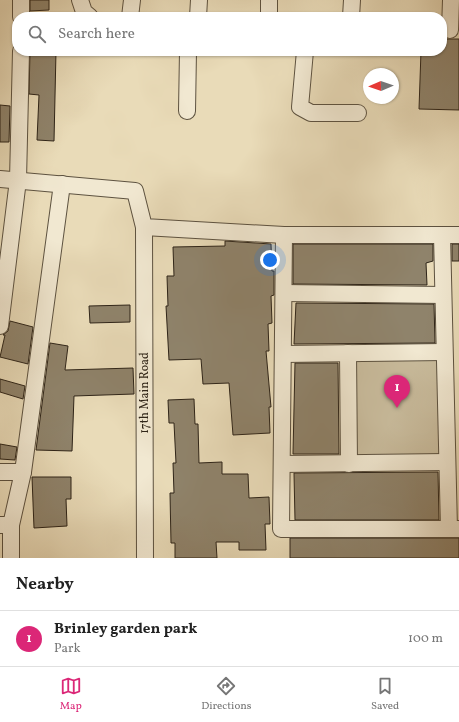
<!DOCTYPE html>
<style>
:root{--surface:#fff;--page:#f2f2f2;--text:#222;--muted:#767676;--line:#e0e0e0;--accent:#db2777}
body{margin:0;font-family:Vollkorn,serif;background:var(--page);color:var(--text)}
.compass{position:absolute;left:363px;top:68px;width:36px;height:36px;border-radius:50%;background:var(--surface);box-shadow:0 1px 3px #0004;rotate:268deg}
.you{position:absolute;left:270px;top:260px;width:14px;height:14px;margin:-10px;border:3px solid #fff;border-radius:50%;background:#1a73e8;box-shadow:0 0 0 6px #1a73e833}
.badge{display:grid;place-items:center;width:26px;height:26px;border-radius:50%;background:var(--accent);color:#fff;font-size:13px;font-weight:700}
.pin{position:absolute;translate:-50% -33px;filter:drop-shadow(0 1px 2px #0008)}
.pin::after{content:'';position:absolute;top:21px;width:14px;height:12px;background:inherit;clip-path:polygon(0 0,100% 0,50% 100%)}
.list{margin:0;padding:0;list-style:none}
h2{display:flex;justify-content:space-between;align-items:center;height:52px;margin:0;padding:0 16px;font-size:17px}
h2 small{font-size:13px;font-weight:400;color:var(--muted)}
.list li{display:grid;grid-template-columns:26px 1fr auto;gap:12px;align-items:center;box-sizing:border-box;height:56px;padding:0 16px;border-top:1px solid var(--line)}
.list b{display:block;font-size:15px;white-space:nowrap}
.list p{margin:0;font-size:13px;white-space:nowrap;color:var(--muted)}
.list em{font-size:13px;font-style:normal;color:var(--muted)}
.icon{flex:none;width:22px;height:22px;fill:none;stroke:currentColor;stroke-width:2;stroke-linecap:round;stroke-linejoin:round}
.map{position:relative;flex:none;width:459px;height:558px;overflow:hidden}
.search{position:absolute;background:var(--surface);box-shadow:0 1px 3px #0004;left:12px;right:12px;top:12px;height:44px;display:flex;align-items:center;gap:10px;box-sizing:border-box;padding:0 14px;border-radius:16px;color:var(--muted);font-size:15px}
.sheet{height:108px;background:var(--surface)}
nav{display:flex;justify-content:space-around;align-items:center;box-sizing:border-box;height:56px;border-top:1px solid var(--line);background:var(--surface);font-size:11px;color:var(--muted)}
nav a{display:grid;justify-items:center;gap:2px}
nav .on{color:var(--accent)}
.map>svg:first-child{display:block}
.green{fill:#c9bc9d;stroke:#7c705a}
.building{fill:#8f836b;stroke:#2e2418}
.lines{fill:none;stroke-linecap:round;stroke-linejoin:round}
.street-casing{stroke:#5d5240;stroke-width:18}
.street{stroke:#f1e8d1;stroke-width:16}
.labels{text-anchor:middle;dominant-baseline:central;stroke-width:3;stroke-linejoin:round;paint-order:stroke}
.street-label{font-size:12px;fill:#2e2418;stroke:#f1e8d1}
</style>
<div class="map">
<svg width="459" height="558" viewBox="0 0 459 558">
<rect width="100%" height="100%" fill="#e9dbb8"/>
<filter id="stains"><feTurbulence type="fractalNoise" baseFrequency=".005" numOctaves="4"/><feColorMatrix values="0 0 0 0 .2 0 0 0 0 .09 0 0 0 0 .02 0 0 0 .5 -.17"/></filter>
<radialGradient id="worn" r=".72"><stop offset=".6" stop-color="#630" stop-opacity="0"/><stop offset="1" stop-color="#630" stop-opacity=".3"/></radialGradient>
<polygon class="green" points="444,352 447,462 349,464 348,353"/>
<g class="building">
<polygon points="30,0 49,0 49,10 30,11"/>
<polygon points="442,39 459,39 459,110 419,109 421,51 442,51"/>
<polygon points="30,51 56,51 54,141 37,140 39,95 29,94"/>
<polygon points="0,105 10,106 9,142 0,142"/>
<polygon points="225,241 271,244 272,271 274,271 274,295 271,296 272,323 268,324 269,351 266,351 271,407 269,407 270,433 233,435 229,383 203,384 201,359 169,360 166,306 168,306 167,276 174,276 173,247 225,246"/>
<polygon points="293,244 433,244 433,261 426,263 427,285 293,284"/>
<rect x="452" y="244" width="7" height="17"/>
<polygon points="296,303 434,304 435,343 294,344"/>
<polygon points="130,305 130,322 90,323 89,306"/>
<polygon points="10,321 33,327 28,364 0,357 5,335 3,335 8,331"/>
<polygon points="50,343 68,346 65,370 133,368 134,394 74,396 72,451 36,450"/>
<polygon points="295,363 338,363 339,454 293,454"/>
<polygon points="0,379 25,386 23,399 0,392"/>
<polygon points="194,399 195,424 198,424 199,463 222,462 222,474 248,474 249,498 269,497 270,524 265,524 266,550 239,550 239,542 216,542 217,558 175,558 175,543 171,543 170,493 174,493 173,463 176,463 174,423 169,423 168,400"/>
<polygon points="0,444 17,447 15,460 0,459"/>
<polygon points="438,472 439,520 295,520 294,473"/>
<polygon points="32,477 71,477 71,499 66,499 67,526 34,528"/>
<rect x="290" y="538" width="169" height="20"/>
</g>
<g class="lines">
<g class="street-casing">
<g id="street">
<polyline points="80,0 84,12 90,17"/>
<polyline points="269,0 269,17"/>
<polyline points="21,17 21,0"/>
<polyline points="130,17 132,0"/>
<polyline points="198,17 199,0"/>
<polyline points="351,17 352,0"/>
<polyline points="450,30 451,0"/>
<polyline points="305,51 300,107 311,113 358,113"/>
<polyline points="187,111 188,51"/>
<polyline points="0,179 135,191 144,227 284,235 459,235"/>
<polyline points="144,227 145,558"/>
<polyline points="284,235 281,529 459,529"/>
<polyline points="442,235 449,529"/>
<polyline points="284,293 443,295"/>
<polyline points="0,326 18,180 21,51"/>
<polyline points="348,353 349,464"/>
<polyline points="283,354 444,352"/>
<polyline points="282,464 447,462"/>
<polyline points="0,472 23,472"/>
<polyline points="0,525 11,525 23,472 62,184"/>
<polyline points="11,525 11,557"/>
</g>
</g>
<use href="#street" class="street"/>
</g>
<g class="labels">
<g class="street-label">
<text transform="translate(145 393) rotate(-90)">17th Main Road</text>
</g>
</g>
<rect width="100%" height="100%" filter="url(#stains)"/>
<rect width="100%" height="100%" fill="url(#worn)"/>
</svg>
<svg class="compass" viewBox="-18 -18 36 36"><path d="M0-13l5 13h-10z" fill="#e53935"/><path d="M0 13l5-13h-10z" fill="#767676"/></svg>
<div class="you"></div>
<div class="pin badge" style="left:397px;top:408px">1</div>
<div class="search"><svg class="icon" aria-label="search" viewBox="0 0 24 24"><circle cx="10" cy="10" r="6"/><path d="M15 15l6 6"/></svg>Search here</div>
</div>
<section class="sheet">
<h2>Nearby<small></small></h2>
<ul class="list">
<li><span class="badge">1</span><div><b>Brinley garden park</b><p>Park</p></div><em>100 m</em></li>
</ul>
</section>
<nav>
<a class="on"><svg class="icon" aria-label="map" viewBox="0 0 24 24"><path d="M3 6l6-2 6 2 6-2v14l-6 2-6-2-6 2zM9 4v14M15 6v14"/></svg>Map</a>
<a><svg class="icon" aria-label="directions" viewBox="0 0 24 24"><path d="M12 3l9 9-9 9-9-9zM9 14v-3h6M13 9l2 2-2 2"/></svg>Directions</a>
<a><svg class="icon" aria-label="saved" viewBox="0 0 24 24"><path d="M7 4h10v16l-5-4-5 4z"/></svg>Saved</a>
</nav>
